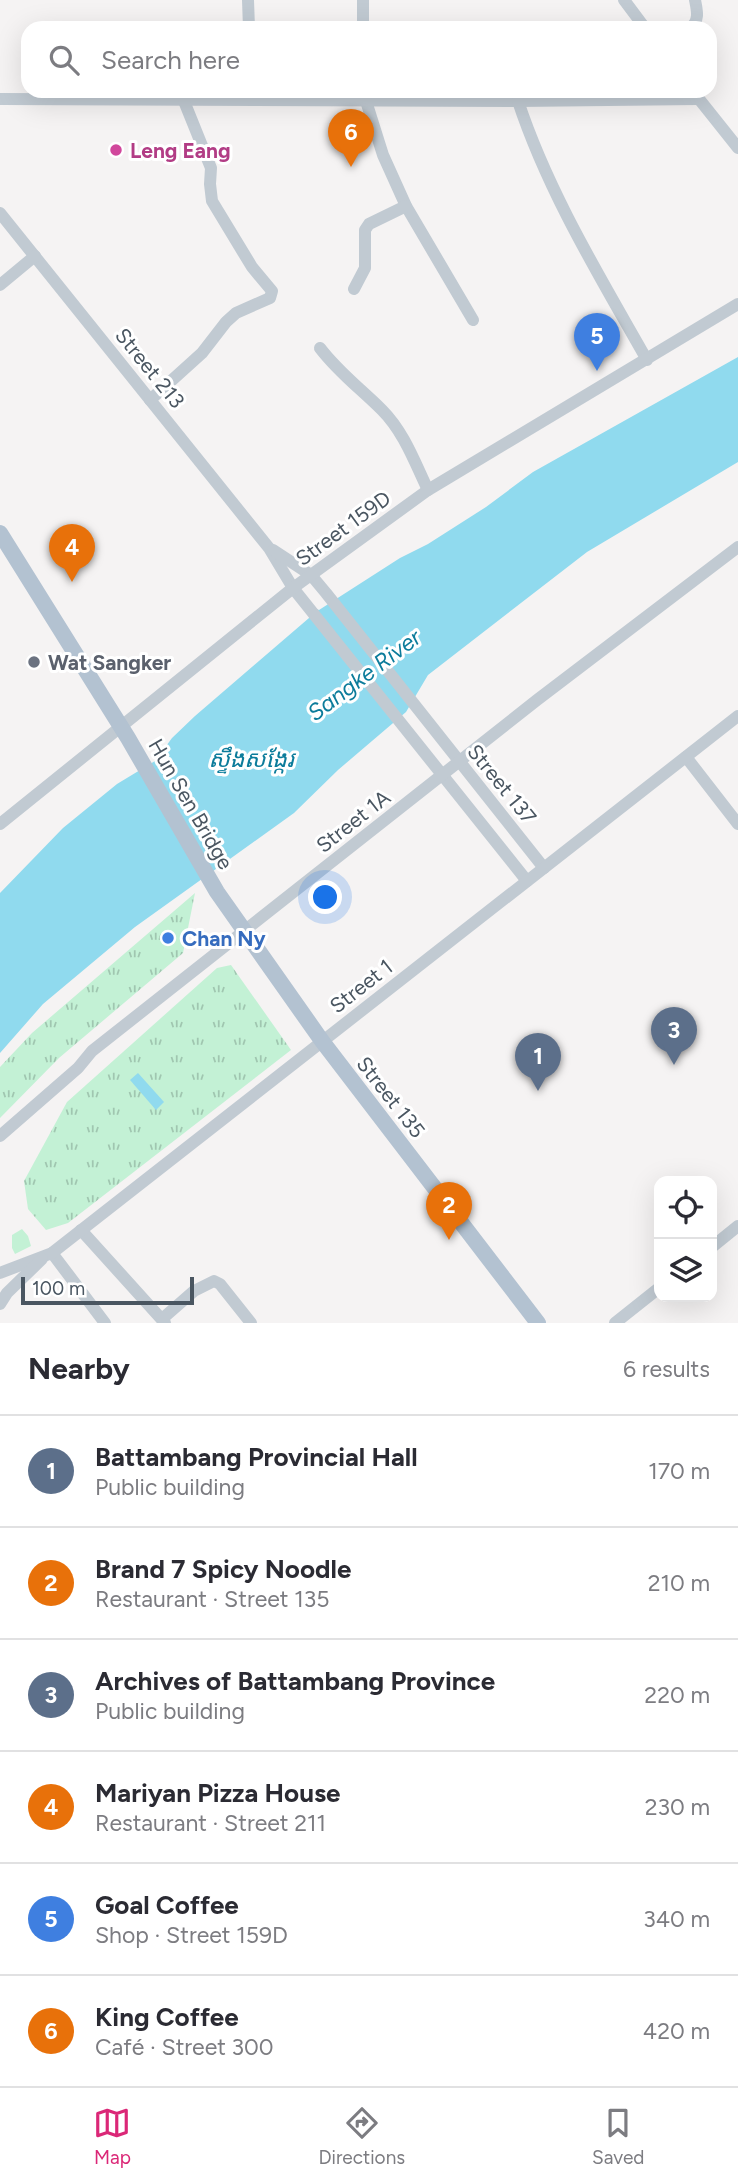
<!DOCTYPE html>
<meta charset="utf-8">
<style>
:root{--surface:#fff;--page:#f2f2f3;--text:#2b2b33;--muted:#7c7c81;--line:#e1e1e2;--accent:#db2777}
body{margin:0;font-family:Figtree,"Noto Sans Khmer",sans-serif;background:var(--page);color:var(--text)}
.controls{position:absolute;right:21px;bottom:21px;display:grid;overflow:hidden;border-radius:14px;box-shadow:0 7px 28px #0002}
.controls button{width:63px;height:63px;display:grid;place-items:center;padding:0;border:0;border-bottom:2px solid var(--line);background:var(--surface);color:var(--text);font:35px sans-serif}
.scale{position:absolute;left:21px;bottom:18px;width:173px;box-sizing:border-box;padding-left:7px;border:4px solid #4a5661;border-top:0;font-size:19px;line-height:24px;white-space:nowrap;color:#4a5661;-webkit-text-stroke:5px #fff;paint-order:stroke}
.you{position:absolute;left:326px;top:898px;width:24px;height:24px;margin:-18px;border:5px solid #fff;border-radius:50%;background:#1a73e8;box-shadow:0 0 0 10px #1a73e833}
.badge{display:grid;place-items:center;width:46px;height:46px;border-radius:50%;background:var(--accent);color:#fff;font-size:23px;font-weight:700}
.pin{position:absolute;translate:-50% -58px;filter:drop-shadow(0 2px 4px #0008)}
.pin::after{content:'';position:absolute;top:37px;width:24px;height:21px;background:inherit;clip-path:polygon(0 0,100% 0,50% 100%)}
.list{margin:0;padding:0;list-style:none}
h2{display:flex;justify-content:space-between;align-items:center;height:91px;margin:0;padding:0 28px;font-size:30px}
h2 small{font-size:23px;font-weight:400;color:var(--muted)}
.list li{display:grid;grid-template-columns:46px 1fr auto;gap:21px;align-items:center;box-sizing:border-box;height:112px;padding:0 28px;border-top:2px solid var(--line)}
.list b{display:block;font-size:26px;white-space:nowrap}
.list p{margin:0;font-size:23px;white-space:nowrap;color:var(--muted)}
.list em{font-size:23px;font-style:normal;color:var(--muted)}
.icon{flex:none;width:38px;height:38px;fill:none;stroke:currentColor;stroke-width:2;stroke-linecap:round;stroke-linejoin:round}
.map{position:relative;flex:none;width:738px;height:1323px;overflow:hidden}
.search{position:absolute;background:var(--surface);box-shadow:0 7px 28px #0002;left:21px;right:21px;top:21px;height:77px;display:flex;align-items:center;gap:18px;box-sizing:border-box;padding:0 24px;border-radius:21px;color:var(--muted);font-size:26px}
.sheet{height:763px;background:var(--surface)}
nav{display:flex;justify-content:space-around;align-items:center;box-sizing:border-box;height:98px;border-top:2px solid var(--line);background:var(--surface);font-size:19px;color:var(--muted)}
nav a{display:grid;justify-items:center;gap:4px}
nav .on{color:var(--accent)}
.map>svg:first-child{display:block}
.green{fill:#c3f1d5}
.park{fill:url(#park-tufts)}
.water{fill:#90daee}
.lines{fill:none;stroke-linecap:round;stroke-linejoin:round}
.minor{stroke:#c1cad2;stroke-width:12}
.major{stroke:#b3c2d1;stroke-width:16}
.hotel-dot{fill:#d1479c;stroke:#fff;stroke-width:2.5}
.worship-dot{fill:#6b7280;stroke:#fff;stroke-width:2.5}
.shop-dot{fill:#3f7fe0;stroke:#fff;stroke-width:2.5}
.labels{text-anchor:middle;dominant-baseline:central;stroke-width:6;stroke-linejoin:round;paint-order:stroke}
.hotel-label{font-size:21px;font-weight:bold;fill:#b23c85;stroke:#fff;text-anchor:start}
.street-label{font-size:21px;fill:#4a5661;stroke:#fff}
.worship-label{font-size:21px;font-weight:bold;fill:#5b616d;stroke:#fff;text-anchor:start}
.shop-label{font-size:21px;font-weight:bold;fill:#366cbe;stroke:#fff;text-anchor:start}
.water-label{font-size:23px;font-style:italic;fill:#0c7c9b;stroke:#fff}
</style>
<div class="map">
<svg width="738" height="1323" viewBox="0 0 738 1323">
<defs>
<pattern id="park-tufts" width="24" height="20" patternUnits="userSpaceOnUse" patternTransform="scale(1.75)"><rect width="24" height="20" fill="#c3f1d5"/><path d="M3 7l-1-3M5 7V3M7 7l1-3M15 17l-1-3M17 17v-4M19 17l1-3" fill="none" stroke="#a0c6b0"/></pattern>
</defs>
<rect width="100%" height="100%" fill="#f5f3f3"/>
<polygon class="green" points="22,1229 28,1236 31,1246 15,1254 12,1248 12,1235"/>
<g class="park">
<polygon points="195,893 183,953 59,1058 0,1118 0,1067 32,1033"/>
<polygon points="231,965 291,1050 68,1223 46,1230 28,1209 24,1181 67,1102 217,968"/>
</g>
<g class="water">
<polygon points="738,357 738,462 587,552 428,675 406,712 338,770 294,813 135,927 43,1004 0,1053 0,893 63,828 117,784 155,761 172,738 195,716 309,618 308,605 319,610 400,558 428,544 486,507 533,472"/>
<polygon points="138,1073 164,1102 156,1110 130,1080"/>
</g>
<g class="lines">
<g class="minor">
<polyline points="248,0 249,28"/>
<polyline points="363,0 363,23"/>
<polyline points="624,0 645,28"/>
<path d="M690,28C700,21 697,10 695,0"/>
<polyline points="695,94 738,148"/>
<polyline points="0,99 518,101 698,99"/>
<polyline points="366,101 383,155 406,206 473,320"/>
<path d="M518,101C548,192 600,277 647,360"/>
<polyline points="0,213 269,548 293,588 527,881"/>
<polyline points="0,285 35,256"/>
<polyline points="354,289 365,268 365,230 369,224 406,206"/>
<path d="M320,348C339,373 360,388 382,410C404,432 415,463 428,490"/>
<polyline points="150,400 202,353 226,322 236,313 270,298 272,291 252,267 212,201 210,184 211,168 184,101"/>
<polyline points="273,550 311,575 326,593 544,868"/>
<polyline points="686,757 738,824"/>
<polyline points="0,824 293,588 428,490 738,304"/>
<polyline points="0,1136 78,1068 92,1051 537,700 738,547"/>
<polyline points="81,1230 165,1323"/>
<polyline points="712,1247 738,1226"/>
<polyline points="52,1253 105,1323"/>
<polyline points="0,1273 52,1253 738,716"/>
<polyline points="0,1304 7,1293 42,1259"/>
<polyline points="162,1319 194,1291 214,1281 220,1284 251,1323"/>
<polyline points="615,1323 659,1288"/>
</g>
<polyline class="major" points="0,533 128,738 217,892 322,1041 538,1323"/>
</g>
<circle class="hotel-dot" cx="116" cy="150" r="7"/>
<circle class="worship-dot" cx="34" cy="662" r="7"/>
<circle class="shop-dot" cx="168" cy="938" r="7"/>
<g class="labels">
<g class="hotel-label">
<text x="130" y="150">Leng Eang</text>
</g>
<g class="street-label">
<text transform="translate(150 368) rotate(51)">Street 213</text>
<text transform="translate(343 528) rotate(-36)">Street 159D</text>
<text transform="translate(502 784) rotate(51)">Street 137</text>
<text transform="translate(191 804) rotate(60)">Hun Sen Bridge</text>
<text transform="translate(353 821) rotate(-38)">Street 1A</text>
<text transform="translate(361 986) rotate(-38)">Street 1</text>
<text transform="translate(391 1097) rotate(52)">Street 135</text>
</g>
<g class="worship-label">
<text x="48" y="662">Wat Sangker</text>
</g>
<g class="shop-label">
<text x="182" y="938">Chan Ny</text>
</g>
<g class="water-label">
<text transform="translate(364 675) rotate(-37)">Sangke River</text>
<text x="251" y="759">ស្ទឹងសង្កែរ</text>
</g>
</g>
</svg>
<div class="controls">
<button><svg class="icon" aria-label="locate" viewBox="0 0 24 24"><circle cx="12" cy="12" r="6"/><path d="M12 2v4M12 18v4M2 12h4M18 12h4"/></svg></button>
<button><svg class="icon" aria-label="layers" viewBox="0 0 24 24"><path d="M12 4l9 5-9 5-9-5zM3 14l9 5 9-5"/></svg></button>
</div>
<div class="scale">100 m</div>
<div class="you"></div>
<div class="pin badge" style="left:538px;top:1091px;background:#5c6f8a">1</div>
<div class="pin badge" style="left:449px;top:1240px;background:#e8710a">2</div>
<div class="pin badge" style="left:674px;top:1065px;background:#5c6f8a">3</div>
<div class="pin badge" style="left:72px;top:582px;background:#e8710a">4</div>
<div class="pin badge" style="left:597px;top:371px;background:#3f7fe0">5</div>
<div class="pin badge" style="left:351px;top:167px;background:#e8710a">6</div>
<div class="search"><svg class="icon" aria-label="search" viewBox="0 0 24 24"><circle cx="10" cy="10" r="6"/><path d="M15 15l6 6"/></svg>Search here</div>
</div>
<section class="sheet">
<h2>Nearby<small>6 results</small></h2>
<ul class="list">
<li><span class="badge" style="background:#5c6f8a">1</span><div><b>Battambang Provincial Hall</b><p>Public building</p></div><em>170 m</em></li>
<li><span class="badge" style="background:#e8710a">2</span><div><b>Brand 7 Spicy Noodle</b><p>Restaurant · Street 135</p></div><em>210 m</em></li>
<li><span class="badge" style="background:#5c6f8a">3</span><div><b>Archives of Battambang Province</b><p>Public building</p></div><em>220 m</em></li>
<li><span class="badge" style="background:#e8710a">4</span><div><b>Mariyan Pizza House</b><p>Restaurant · Street 211</p></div><em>230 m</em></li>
<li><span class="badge" style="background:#3f7fe0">5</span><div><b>Goal Coffee</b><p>Shop · Street 159D</p></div><em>340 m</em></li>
<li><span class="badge" style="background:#e8710a">6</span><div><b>King Coffee</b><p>Café · Street 300</p></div><em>420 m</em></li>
</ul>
</section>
<nav>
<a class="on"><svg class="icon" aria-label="map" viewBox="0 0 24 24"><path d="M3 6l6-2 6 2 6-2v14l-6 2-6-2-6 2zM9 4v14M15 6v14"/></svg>Map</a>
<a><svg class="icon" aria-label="directions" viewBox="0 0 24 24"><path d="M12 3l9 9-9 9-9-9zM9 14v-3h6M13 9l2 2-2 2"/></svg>Directions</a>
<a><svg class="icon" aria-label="saved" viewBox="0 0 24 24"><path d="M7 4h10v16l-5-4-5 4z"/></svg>Saved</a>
</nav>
